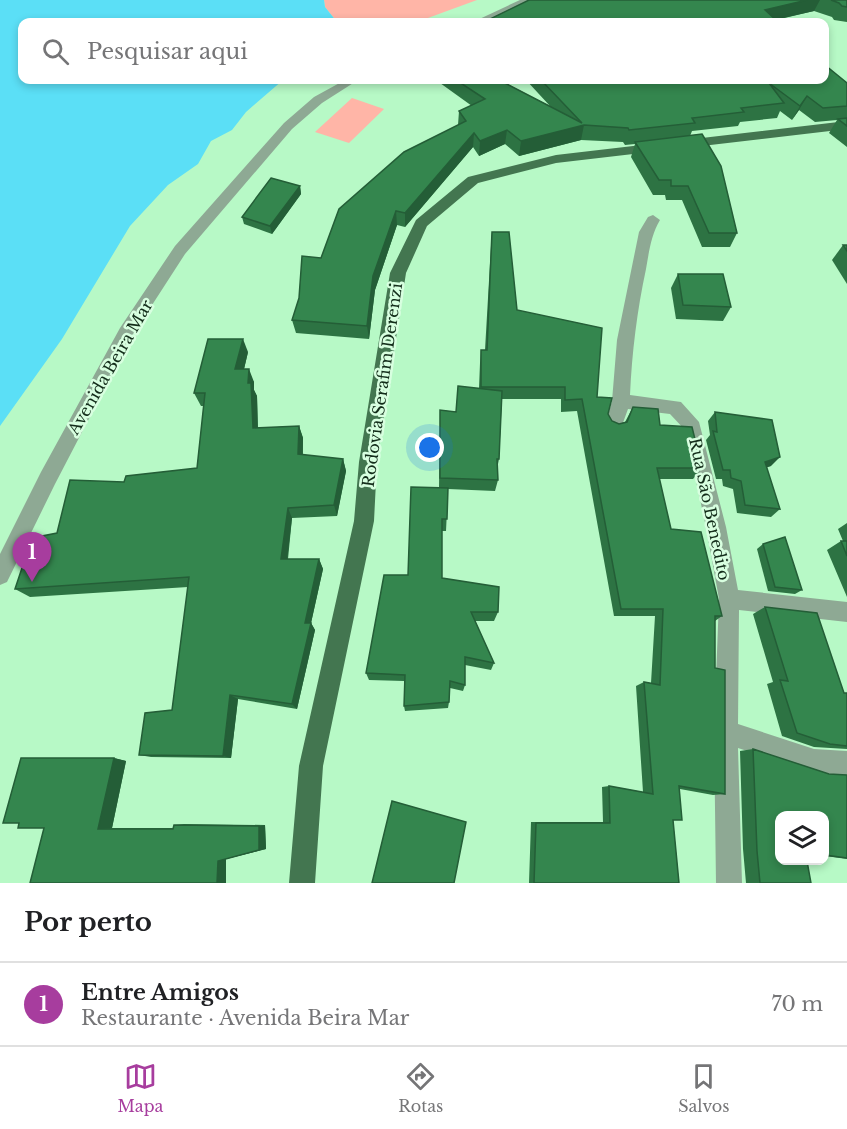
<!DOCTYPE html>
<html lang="pt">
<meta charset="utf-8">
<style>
:root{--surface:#fff;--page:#f6f6f6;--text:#202124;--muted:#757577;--line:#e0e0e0;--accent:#a73d9e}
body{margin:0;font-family:"Libre Baskerville",serif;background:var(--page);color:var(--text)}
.controls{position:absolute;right:18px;bottom:18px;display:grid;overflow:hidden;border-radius:12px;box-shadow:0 3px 9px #0003}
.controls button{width:54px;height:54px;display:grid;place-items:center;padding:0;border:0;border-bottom:2px solid var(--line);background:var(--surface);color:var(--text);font:30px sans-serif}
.you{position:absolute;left:430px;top:448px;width:21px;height:21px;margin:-15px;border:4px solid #fff;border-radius:50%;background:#1a73e8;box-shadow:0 0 0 9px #1a73e833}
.badge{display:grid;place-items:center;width:39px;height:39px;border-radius:50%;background:var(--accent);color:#fff;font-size:20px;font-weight:700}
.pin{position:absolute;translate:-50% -50px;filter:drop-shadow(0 2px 3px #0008)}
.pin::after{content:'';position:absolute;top:32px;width:21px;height:18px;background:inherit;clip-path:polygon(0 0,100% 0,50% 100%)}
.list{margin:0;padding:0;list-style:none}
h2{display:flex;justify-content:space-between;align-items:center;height:78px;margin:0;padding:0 24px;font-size:26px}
h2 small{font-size:20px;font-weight:400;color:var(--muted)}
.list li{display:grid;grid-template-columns:39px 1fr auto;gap:18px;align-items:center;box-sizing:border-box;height:84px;padding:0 24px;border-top:2px solid var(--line)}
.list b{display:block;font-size:22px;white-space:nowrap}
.list p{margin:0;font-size:20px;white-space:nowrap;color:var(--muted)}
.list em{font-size:20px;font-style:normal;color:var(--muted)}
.icon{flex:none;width:33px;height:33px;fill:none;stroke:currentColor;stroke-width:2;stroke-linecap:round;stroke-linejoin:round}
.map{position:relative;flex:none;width:847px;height:883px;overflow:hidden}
.search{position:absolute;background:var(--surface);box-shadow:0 3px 9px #0003;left:18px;right:18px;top:18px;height:66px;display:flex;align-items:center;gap:15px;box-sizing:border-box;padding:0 21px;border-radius:12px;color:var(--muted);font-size:22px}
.sheet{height:162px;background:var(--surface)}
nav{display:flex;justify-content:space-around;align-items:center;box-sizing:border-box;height:84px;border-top:2px solid var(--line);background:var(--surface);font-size:16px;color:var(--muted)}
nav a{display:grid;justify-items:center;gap:3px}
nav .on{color:var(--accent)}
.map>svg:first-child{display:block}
.green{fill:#ffb5a7}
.water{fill:#5bdff6}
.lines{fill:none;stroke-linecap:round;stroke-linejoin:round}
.minor{fill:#8ea994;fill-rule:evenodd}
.major{fill:#437650;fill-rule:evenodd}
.wall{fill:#2d7343}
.shaded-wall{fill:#245e37}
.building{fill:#34864e;stroke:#245e37;stroke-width:1.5}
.labels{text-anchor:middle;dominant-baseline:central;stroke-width:5;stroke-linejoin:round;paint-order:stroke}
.street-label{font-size:16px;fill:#132d1a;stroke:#d8ffe0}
</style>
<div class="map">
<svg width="847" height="883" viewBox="0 0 847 883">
<rect width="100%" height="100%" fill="#b7f9c6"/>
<g class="green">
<polygon points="324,0 477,0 417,22 337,22 325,7"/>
<polygon points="352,98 384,109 349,143 315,132"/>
</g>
<polygon class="water" points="0,0 324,0 325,7 337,22 22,22 22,80 283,80 246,112 232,130 211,141 198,164 168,185 130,226 62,339 0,426"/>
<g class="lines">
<g class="minor">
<polygon points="520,0 534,0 486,22 473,22"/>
<polygon points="345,80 358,80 322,103 292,129 185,254 132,336 55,484 7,582 0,585 0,554 41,472 120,328 175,246 284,123 314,97"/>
<path d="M653,215L660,220C651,235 649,252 646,269C637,311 632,352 630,395L681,402L699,422L726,527L738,590L847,602V622L739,610L738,724L814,749L847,751V775L814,773L738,748L742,883H716L714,732L719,599L706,527L685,430L670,414L628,409L620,431L614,433L608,431L605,426L612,401L617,340L639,232L648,217Z"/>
</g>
<polygon class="major" points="847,121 847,129 556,163 478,183 427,226 406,273 377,462 374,521 323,766 315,883 289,883 299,766 354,521 359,462 390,273 416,220 468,177 556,155"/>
</g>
<g class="wall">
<polygon points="529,0 847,0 847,22 834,20 832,17 814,11 776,20 778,22 486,22 486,21"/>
<polygon points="440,80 499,80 550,106 526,80 825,80 847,83 847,147 829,133 837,120 815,122 799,110 792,120 780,111 777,118 740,122 738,126 692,131 690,136 737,233 730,247 702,247 682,200 666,200 665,195 653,195 631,157 635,144 625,145 623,142 581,140 519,156 505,144 479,156 473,147 405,227 397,225 375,290 369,339 296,333 292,320 321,258 458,125 459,111 472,106 440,83"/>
<polygon points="300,186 301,194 272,234 244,224 242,217"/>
<polygon points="492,232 517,310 597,397 612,421 619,424 625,422 633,407 660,425 702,468 693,479 659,479 671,529 722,616 715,621 715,668 725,794 713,795 680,789 673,820 679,883 529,883 531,822 603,822 602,787 609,786 643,792 636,686 644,682 651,683 655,616 614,616 577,411 561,412 561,399 502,399 499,459 497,469 498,480 495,491 448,489 446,531 442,531 442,578 498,612 494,621 475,621 494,663 491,670 465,665 465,685 463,691 450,688 449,702 448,708 405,711 404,706 404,681 369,680 366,673 408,575 439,488 440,410 456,412 479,388 480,363 481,350 485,350 491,246"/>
<polygon points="843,245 847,245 847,284 832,260"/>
<polygon points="678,274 731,307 723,321 676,319 671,288"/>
<polygon points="248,352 244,369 254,382 254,390 257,396 258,428 299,426 303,438 303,455 343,459 346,471 337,516 292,518 288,559 319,559 323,569 311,623 315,630 297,709 238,699 231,758 151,757 139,755 172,710 188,587 30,597 15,589 57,533 124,482 197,468 204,406 201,406 194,393"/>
<polygon points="715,412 771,466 766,467 780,509 771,517 737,513 733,489 723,486 722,479 716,479 706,440 710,435 708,421"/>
<polygon points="847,523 847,597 827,550 841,541 843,541 838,529"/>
<polygon points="763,544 802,590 795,594 768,591 757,549"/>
<polygon points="765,607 844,693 847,693 847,749 814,747 782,736 767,684 773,682 753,614"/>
<polygon points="753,749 829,774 847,775 847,859 825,856 825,816 780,816 811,883 746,883 743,849 740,751"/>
<polygon points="114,758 126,761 112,828 173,828 174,825 184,824 265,825 266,849 226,859 226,883 30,883 44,828 19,823"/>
</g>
<g class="shaded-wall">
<polygon points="807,0 820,0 814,11 765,22 765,10"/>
<polygon points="807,96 799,110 792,120 800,106"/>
<polygon points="584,125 581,140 519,156 521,141"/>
<polygon points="507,130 505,144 479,156 480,141"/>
<polygon points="474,133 473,147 405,227 405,213"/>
<polygon points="300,186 301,194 272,234 270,226"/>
<polygon points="396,211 397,225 375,290 369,339 367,326 373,276"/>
<polygon points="243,339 248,352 241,382 235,369"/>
<polygon points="249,369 254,382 254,390 257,396 258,440 253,428 248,383"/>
<polygon points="299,426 303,438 302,466 298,454"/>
<polygon points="780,457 771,466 756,471 765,462"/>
<polygon points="343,459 346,471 337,516 334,505"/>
<polygon points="288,508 292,518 286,569 281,559"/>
<polygon points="319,559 323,569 311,623 315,630 297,709 292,704 305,623"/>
<polygon points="230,695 238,699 231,758 223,756"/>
<polygon points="114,758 126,761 112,828 98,829"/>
<polygon points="265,825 266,849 226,859 226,883 217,883 218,861 259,826"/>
</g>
<g class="building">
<polygon points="529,0 807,0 765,10 778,22 488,22 486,21"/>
<polygon points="831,0 847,0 847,7 842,6 839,3"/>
<polygon points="825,65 847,83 847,106 823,108 807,96 800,106 769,83 784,103 741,108 744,112 692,118 695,123 629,130 628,128 584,125 521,141 507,130 480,141 474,133 405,213 396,211 373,276 367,326 292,320 299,298 302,256 321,258 339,209 404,152 466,121 459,111 485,99 456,80 499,80 582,123 541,80 825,80"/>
<polygon points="847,118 847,126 838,119"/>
<polygon points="702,134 721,166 737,233 709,233 688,186 671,186 671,180 659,180 635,142"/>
<polygon points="271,178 300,186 270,226 242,217"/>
<polygon points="492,232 509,232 517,310 602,328 597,397 612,398 608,414 612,421 619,424 627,422 633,407 658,409 660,425 692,427 702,468 657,468 671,529 701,532 722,616 715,616 715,668 725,670 725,794 679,786 682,820 673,820 679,883 534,883 536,823 610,823 609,786 653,794 644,682 660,685 663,609 621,609 582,399 565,400 565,387 481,387 481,350 487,350"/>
<polygon points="843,245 847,245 847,251"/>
<polygon points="678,274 723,274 731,307 683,305"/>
<polygon points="208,339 243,339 235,369 249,369 248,383 251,383 253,428 299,426 298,454 343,459 334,505 288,508 281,559 319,559 305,623 311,623 292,704 230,695 223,756 139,755 145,713 172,710 189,577 15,589 32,538 57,533 70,480 124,482 126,476 197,468 205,393 194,393"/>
<polygon points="458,386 502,391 499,459 497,459 498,480 440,478 440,410 456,412"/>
<polygon points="715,412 772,420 780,457 765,462 780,509 745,505 741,481 731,478 730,470 723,470 713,431 717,432"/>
<polygon points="411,487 448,488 447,519 442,519 442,578 499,587 498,612 471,612 494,663 465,657 465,685 450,681 449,702 404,706 405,675 366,673 384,575 408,575"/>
<polygon points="785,537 802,590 775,587 763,544"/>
<polygon points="841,541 847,541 847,556"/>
<polygon points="765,607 817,613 844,693 847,693 847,746 830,744 797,733 780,680 788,681"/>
<polygon points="753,749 829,774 847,775 847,858 825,855 825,816 780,816 780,861 807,861 811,883 760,883 757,851"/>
<polygon points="21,758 114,758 98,829 173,829 174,825 259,826 259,850 218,861 217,883 30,883 44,828 18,828 19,823 3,823"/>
<polygon points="392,801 466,822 454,883 372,883"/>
</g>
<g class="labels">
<g class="street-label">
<text transform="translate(110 367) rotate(-60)">Avenida Beira Mar</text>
<text transform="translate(382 385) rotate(-82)">Rodovia Serafim Derenzi</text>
<text transform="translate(710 509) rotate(78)">Rua São Benedito</text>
</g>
</g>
</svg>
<div class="controls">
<button><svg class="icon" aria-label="layers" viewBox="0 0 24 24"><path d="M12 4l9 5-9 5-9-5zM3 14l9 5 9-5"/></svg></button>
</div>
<div class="you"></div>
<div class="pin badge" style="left:32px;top:582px">1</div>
<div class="search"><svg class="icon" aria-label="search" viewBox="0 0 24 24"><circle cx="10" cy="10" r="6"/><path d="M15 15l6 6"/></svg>Pesquisar aqui</div>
</div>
<section class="sheet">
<h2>Por perto<small></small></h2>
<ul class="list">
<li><span class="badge">1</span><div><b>Entre Amigos</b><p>Restaurante · Avenida Beira Mar</p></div><em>70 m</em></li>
</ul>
</section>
<nav>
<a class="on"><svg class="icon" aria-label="map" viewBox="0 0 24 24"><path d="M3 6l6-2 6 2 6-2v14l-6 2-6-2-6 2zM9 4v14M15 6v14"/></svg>Mapa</a>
<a><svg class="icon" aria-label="directions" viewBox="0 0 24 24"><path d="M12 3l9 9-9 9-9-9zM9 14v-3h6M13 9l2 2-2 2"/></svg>Rotas</a>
<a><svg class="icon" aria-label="saved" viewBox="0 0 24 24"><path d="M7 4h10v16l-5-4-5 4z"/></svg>Salvos</a>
</nav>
